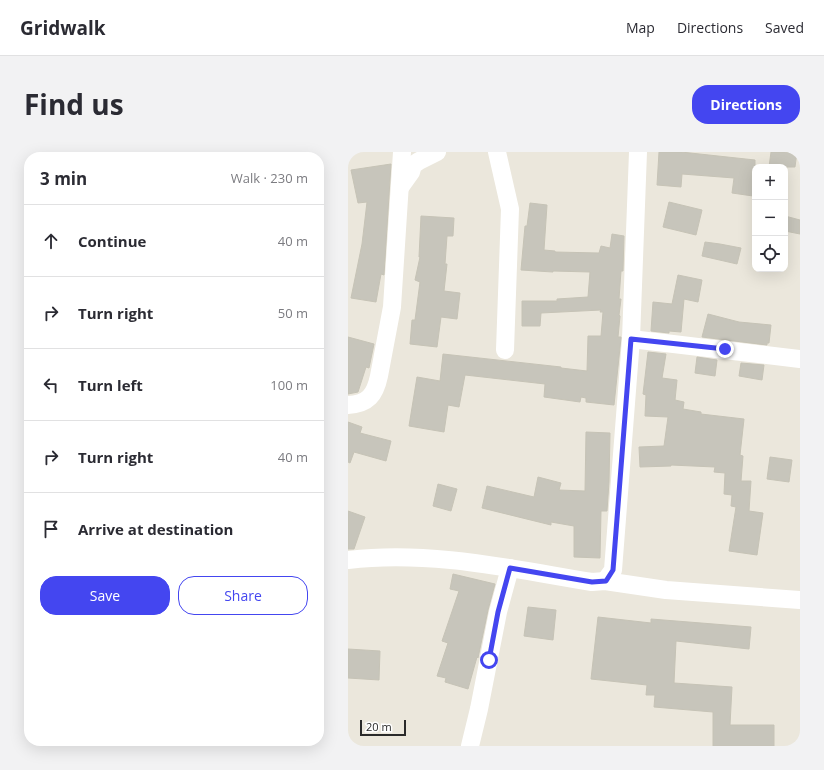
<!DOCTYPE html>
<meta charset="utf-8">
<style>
:root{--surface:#fff;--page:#f2f2f3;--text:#2b2b33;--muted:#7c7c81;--line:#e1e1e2;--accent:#4446f0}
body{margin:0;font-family:"Open Sans",sans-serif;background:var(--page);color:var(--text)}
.controls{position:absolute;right:12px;top:12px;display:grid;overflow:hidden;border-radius:8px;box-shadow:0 4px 16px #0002}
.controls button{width:36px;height:36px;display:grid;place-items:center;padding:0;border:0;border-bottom:1px solid var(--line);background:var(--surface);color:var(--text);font:20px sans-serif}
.scale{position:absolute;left:12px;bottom:10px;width:46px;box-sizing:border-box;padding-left:4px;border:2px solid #2a2a2a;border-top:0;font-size:11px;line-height:14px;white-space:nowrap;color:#2a2a2a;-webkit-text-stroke:3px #fff;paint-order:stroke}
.stop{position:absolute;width:12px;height:12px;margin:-9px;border:3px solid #4446f0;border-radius:50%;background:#fff}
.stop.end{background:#4446f0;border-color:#fff;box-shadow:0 1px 4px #0008}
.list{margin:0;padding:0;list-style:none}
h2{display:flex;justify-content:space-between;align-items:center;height:52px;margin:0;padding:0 16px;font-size:17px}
h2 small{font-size:13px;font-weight:400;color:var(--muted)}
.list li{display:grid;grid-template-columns:26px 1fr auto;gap:12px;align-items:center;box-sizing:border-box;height:72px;padding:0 16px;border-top:1px solid var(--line)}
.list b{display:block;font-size:15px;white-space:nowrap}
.list em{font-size:13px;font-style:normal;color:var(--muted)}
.actions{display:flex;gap:8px;padding:12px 16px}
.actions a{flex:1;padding:9px 0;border:1px solid var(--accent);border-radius:16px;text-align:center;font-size:14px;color:var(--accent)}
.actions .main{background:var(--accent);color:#fff}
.icon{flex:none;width:22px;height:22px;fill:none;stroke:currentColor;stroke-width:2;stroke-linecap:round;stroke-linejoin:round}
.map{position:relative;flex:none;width:452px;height:594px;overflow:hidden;border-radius:16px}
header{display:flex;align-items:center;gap:24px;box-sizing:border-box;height:56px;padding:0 20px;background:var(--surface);border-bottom:1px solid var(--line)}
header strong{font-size:19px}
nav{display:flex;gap:22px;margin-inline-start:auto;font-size:14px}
.intro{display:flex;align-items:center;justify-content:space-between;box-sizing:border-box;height:96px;padding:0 24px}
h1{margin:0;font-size:28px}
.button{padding:10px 18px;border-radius:16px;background:var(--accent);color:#fff;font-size:14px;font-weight:700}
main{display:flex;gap:24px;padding:0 24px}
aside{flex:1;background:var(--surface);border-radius:16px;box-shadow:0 4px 16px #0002}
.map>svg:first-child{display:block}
.building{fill:#c7c5bb;stroke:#c6c3b6}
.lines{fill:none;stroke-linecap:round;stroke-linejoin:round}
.minor{stroke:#fff;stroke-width:18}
.route{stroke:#4446f0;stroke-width:5}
</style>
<header>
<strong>Gridwalk</strong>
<nav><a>Map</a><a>Directions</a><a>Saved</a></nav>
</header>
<div class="intro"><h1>Find us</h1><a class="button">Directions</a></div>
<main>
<aside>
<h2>3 min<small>Walk · 230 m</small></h2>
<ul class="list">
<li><svg class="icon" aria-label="ahead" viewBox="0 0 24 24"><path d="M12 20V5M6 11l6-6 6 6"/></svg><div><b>Continue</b></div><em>40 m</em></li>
<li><svg class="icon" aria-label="right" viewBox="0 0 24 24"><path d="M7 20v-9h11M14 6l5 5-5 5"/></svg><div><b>Turn right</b></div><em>50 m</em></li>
<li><svg class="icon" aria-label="left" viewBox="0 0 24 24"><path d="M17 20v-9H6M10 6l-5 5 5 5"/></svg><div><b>Turn left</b></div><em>100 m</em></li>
<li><svg class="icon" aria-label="right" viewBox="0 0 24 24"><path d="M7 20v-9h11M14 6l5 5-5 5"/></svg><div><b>Turn right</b></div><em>40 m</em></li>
<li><svg class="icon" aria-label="arrive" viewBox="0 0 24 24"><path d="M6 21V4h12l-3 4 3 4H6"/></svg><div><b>Arrive at destination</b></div></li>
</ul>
<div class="actions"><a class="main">Save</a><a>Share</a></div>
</aside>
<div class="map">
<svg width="452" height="594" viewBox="0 0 452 594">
<rect width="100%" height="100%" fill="#ebe7dc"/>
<g class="building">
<polygon points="311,0 333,0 407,8 407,31 405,44 384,41 386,26 334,22 333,35 309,33"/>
<polygon points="423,0 449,0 447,15 421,15"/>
<polygon points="43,12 36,123 33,122 28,150 3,146 14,92 19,50 10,51 3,18"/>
<polygon points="321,50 354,58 348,83 315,75"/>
<polygon points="182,51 199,53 196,98 207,99 207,100 251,101 253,94 262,96 264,82 276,84 275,119 273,119 271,147 273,147 271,163 272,164 270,185 273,185 273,186 266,253 238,250 238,246 233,245 232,250 196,245 197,232 117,223 111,255 100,253 96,280 61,274 69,225 92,229 95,202 213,215 213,216 239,219 240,184 253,184 255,160 252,160 253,158 193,161 192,174 174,174 174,149 209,149 209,147 240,145 242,120 205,119 205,120 173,118 177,74 179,74"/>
<polygon points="73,64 106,66 105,84 99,84 97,112 99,112 96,139 112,141 109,167 93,165 89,195 62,192 64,168 67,168 72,130 67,128 72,105 71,105"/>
<polygon points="437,64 452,68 452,82 437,79"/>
<polygon points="357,90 372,92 393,96 389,112 354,104"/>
<polygon points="330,123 354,128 350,150 336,147 333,180 321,179 321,181 303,179 305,150 324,152"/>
<polygon points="360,162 391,170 423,173 421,191 419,191 419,193 354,185"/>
<polygon points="0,185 26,192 21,216 18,215 10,240 0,242"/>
<polygon points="300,200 318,202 314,226 329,228 327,248 336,250 335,257 353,260 353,262 396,267 392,303 395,304 393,329 403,329 401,359 415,361 409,403 381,399 388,355 383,354 384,343 376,342 377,321 366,320 367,315 323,313 323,314 292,315 291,295 316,294 320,265 297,264 298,243 295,242"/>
<polygon points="349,205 369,208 367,224 347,221"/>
<polygon points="393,211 416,213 414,228 391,224"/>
<polygon points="0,270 14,275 12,281 43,289 38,309 6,300 2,311 0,310"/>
<polygon points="238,280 262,281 261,330 259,359 253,359 252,406 226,405 226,374 203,370 203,373 134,356 139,334 186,345 190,325 213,331 211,338 237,339"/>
<polygon points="422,305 444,308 441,330 419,327"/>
<polygon points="90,332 109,337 103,359 85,354"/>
<polygon points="0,359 17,365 6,397 0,397"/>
<polygon points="105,422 147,432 140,458 130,506 129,505 120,537 97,530 98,526 89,524 100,491 94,489 111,439 102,437"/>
<polygon points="180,455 208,458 205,488 176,484"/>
<polygon points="250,465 303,471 303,467 403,475 401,497 328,489 326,531 384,535 382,573 426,573 426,594 365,594 365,560 306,555 307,543 298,543 299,533 243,527"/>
<polygon points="0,497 32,499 31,528 0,526"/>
</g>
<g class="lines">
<g class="minor">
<polyline points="149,0 162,57 157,198"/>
<polyline points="53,34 63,20 65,13 71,9 89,0"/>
<polyline points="283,187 452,207"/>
<path d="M0,253C20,252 27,243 31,224L44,155L54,0"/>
<path d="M0,408C82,398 164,417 244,430L257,429L318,438L452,448"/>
<polyline points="257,429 265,418 283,187 290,0"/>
<polyline points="122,594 131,557 150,460 162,416"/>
</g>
</g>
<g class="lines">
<polyline class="route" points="141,508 150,460 162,416 244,430 258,429 265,418 283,187 377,197"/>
</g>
</svg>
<div class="controls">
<button>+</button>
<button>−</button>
<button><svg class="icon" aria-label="locate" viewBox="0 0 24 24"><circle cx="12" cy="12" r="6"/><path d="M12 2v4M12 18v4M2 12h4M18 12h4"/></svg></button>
</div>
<div class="scale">20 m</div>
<div class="stop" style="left:141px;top:508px"></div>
<div class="stop end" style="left:377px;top:197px"></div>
</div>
</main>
